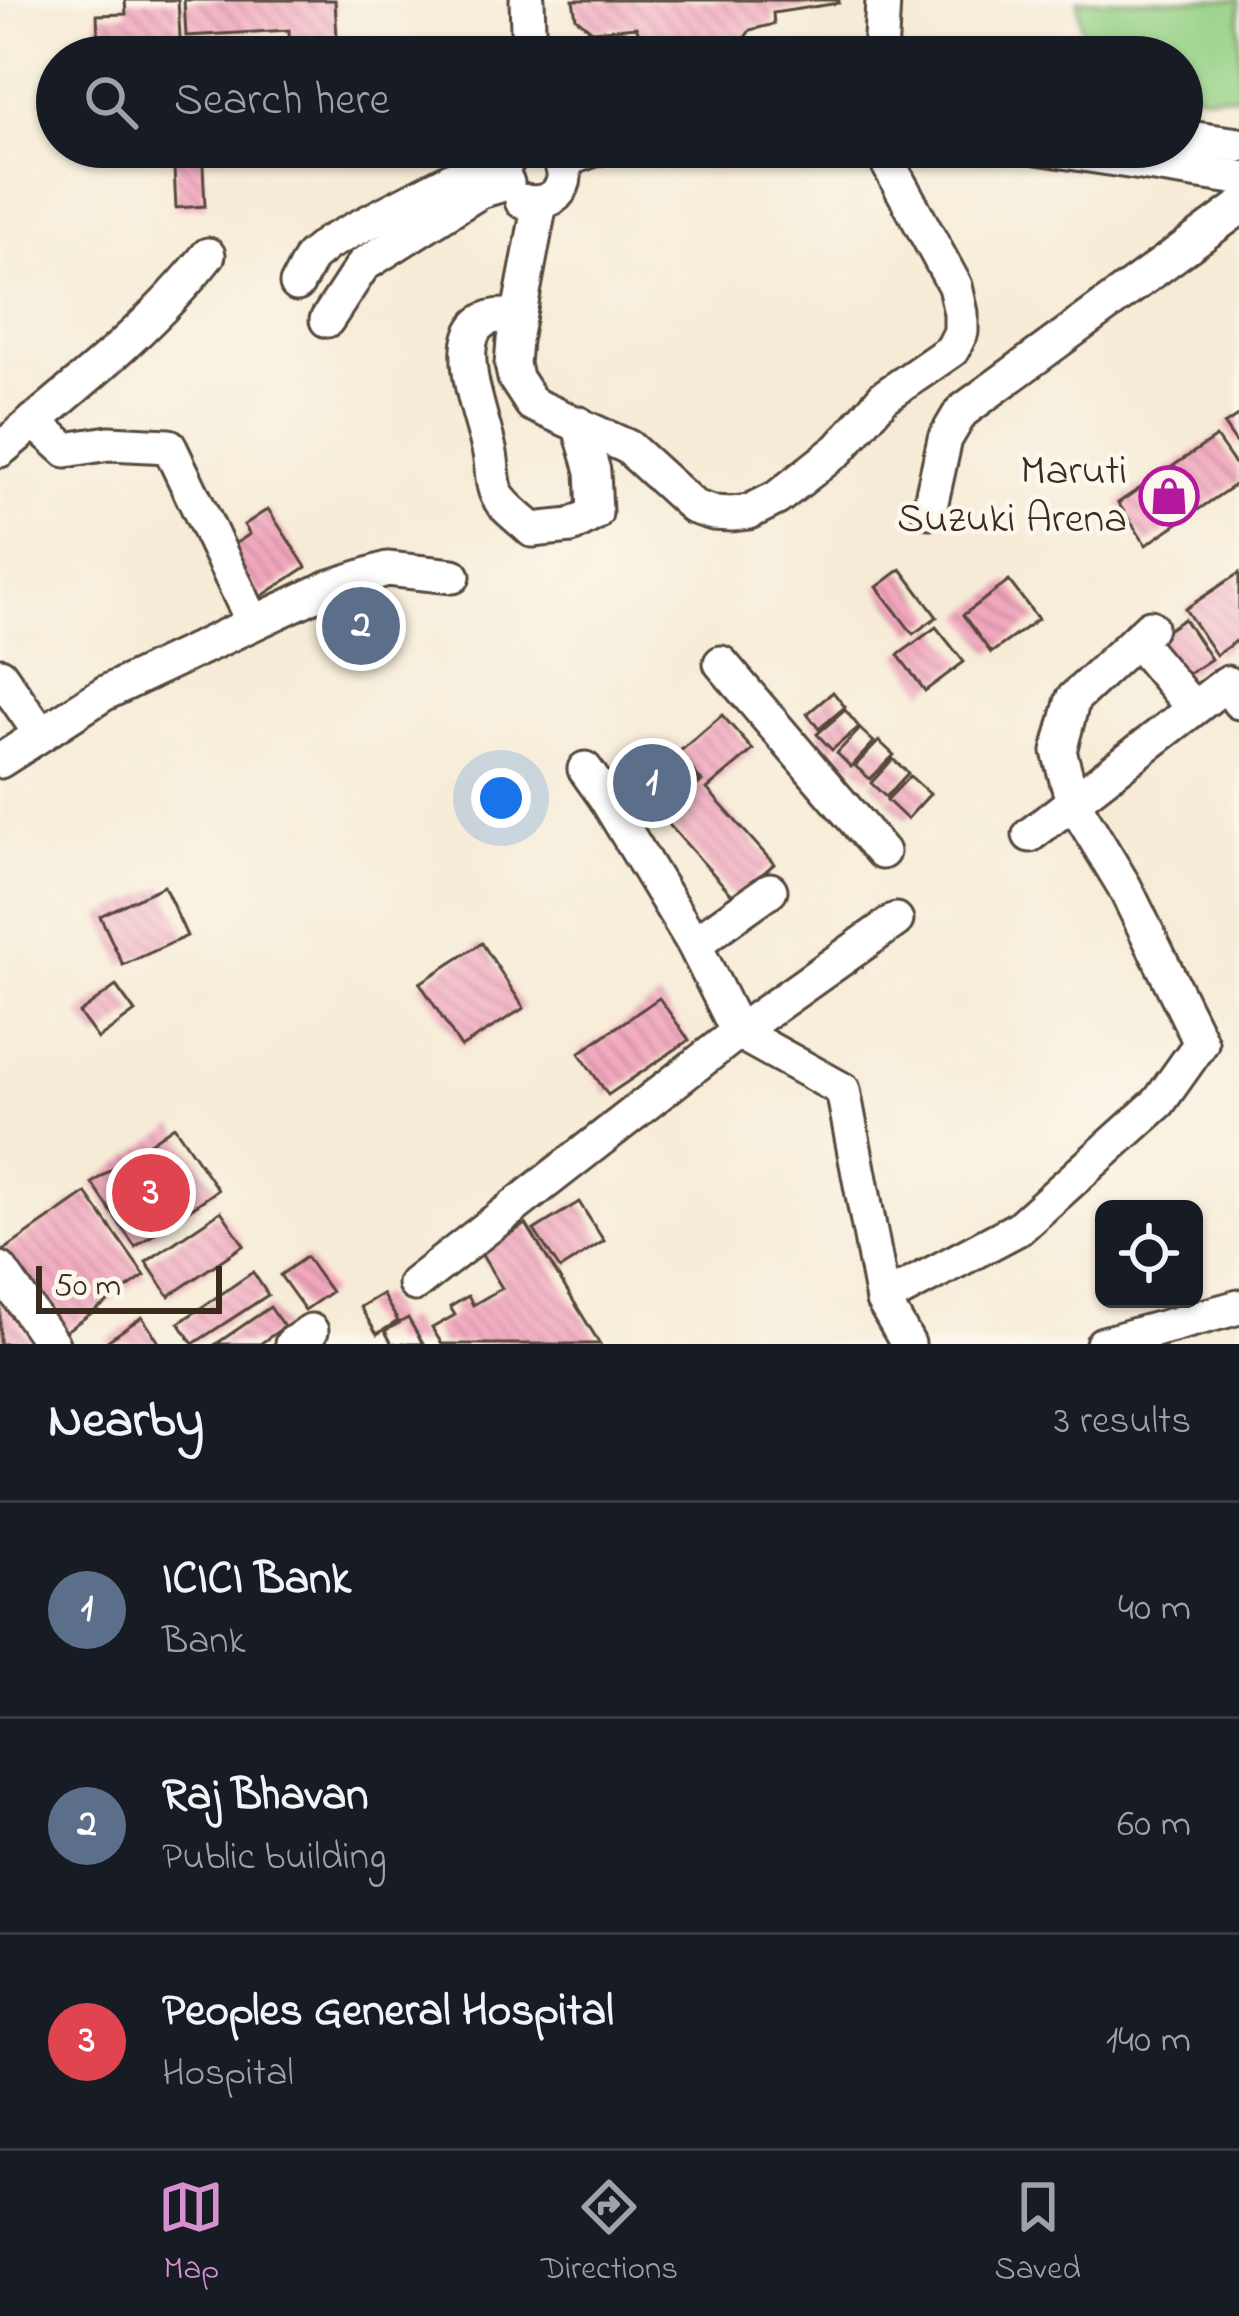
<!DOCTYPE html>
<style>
:root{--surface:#171b24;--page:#242831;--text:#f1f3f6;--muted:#9ea1a6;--line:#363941;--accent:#d690ce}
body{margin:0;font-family:"Indie Flower",sans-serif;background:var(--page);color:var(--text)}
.controls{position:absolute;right:36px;bottom:36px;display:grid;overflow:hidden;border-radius:18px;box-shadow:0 3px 9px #0004}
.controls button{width:108px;height:108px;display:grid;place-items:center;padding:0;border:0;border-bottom:3px solid var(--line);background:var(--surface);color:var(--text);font:60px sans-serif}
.scale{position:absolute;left:36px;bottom:30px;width:186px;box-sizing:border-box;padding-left:12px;border:6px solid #3b2a1e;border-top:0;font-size:33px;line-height:42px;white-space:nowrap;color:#3b2a1e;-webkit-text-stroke:9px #fbf7ec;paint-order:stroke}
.you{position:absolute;left:501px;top:798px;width:42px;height:42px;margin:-30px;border:9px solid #fff;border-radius:50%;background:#1a73e8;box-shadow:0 0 0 18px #1a73e833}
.badge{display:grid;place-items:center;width:78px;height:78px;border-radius:50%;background:var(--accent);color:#fff;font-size:39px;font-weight:700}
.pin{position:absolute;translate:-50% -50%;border:6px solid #fff;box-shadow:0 3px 12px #0006}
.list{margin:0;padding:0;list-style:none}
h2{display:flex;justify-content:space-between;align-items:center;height:156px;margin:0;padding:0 48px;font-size:51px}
h2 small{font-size:39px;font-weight:400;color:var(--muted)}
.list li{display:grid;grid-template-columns:78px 1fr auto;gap:36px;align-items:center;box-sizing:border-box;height:216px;padding:0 48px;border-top:3px solid var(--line)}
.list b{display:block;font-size:45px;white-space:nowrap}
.list p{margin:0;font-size:39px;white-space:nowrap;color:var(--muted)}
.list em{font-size:39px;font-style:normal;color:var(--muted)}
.icon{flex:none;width:66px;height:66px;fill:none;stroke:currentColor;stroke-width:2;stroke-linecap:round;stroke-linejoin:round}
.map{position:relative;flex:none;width:1239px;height:1344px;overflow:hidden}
.search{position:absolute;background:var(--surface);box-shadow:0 3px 9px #0004;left:36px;right:36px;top:36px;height:132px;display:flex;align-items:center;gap:30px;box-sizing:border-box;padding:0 42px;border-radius:66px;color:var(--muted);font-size:45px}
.sheet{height:804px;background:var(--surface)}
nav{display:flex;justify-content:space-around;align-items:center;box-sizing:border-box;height:168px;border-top:3px solid var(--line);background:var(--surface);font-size:33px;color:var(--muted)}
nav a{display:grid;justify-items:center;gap:6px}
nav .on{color:var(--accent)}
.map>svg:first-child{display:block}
.garden{fill:#97d287;stroke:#697e52;stroke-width:3}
.building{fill:url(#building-back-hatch)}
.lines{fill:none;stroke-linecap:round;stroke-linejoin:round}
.minor-casing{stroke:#57473a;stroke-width:39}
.minor{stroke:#fff;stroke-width:33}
.labels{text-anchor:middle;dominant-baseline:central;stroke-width:9;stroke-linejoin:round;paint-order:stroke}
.poi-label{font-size:42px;fill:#3b2a1e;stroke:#fbf7ec;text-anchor:end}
</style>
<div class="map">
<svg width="1239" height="1344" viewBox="0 0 1239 1344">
<defs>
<pattern id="building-back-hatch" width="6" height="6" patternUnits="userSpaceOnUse" patternTransform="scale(3)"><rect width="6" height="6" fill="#f3a7be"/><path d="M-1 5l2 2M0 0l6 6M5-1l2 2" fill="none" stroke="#c6889a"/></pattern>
</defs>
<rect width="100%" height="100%" fill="#fbf7ec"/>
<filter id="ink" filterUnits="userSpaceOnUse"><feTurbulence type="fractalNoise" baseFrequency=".00833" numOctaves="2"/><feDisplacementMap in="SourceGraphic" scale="24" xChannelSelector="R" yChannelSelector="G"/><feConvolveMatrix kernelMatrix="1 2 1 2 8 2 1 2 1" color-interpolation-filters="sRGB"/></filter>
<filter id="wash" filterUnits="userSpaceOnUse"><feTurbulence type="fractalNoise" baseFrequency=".004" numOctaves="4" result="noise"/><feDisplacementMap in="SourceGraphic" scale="48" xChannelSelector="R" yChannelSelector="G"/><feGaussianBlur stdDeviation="2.7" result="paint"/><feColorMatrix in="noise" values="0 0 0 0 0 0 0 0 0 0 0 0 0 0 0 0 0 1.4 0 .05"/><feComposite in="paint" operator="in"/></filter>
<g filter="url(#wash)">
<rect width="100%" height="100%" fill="#f6ebd6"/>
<polygon class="garden" points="1078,0 1239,0 1239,96 1203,95 1182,86 1182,57 1102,57 1081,27"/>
<g id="blocks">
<g class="building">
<polygon points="125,0 178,0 181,57 99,57 97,15 126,14"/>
<polygon points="184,0 335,0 338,57 290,57 289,30 186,36"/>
<polygon points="573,0 839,0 839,3 773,13 774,24 750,30 742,42 711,57 693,57 678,54 658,37 645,44 636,27 592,31 576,18"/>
<polygon points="87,147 126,147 127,152 88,154"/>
<polygon points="173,147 202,147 205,206 176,208"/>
<polygon points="1239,415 1239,447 1224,425"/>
<polygon points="1216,437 1239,470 1239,482 1146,545 1118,503"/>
<polygon points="268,509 306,567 259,598 226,550 250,534 244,525"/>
<polygon points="901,569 937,617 913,634 877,587"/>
<polygon points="1239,573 1239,639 1216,655 1185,609"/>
<polygon points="1009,581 1038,619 991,653 963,615"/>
<polygon points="1184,619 1211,659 1181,679 1154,639"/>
<polygon points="936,627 964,662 925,691 898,655"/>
<polygon points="833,692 845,707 819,729 807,714"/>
<polygon points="845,710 859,727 832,750 817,734"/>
<polygon points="722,715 753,750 707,789 774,864 735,898 662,817 702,781 678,753"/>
<polygon points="860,729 874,742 851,767 837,753"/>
<polygon points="879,741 894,755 870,779 855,766"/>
<polygon points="669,747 699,781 652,822 622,787"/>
<polygon points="893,759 908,773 886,797 871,783"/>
<polygon points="910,776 930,794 907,819 887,800"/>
<polygon points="164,886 187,936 123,965 100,916"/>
<polygon points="482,943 524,1008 461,1047 420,983"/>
<polygon points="116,986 135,1012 98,1039 79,1013"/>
<polygon points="659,998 689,1040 608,1095 579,1053"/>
<polygon points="174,1126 218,1190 135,1247 92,1183"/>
<polygon points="86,1193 145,1276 63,1333 4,1250"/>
<polygon points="579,1202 604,1241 560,1269 534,1230"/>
<polygon points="221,1211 244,1245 169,1296 146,1262"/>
<polygon points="526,1224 600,1344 442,1344 432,1328 455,1315 450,1307 468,1296 473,1305 502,1288 480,1252"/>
<polygon points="306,1257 331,1292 305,1310 280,1275"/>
<polygon points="253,1272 268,1295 193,1344 179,1323"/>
<polygon points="0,1293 34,1344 0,1344"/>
<polygon points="382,1294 398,1321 377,1334 360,1307"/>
<polygon points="270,1307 284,1327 260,1344 216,1344"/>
<polygon points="142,1317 160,1344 103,1344"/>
<polygon points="408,1318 423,1344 392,1344 385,1331"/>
</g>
</g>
</g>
<g filter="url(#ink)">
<use href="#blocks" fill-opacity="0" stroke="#57473a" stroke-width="3"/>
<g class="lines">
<g class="minor-casing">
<g id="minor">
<polyline points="527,0 529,57"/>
<polyline points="490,57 529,54"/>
<polyline points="880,57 883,0"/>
<polyline points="1182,137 1239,145"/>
<polyline points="1037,147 1239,178"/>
<polyline points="562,161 600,147"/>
<path d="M522,201C561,212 581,169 546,147"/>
<polyline points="540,203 514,340 512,364 515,378 532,404 628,447 694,507 713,513 732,514 749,512 777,498 839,449 884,397 952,350 961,332 961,313 955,286 882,152"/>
<polyline points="297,284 311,257 328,243 468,171 508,160"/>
<path d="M518,317C435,304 480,407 489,449C493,463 491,483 498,496C504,508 522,520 532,530L571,526L595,513L593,471L579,424"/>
<polyline points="327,320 363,265 480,191 507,183"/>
<polyline points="34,421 66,450 109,443 169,446 253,622"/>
<path d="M0,450C73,388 149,330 208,255"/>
<polyline points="929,511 945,439 961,412 1239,208"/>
<polyline points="1136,640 1193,708"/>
<polyline points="721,663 882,852"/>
<polyline points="0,675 41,734"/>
<polyline points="0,761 105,693 330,587 387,569 453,576"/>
<polyline points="585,769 605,797 694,944 738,1032 843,1090 883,1300 908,1344"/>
<polyline points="1030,835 1227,683 1239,702"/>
<polyline points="694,944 770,890"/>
<polyline points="0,1269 52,1344"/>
<polyline points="415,1284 738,1032 896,920"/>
<polyline points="883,1300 1019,1228 1159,1102 1201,1043 1124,886 1073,802 1059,751 1073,699 1150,627"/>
<polyline points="292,1344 311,1331"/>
<polyline points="1103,1344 1239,1307"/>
</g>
</g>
<use href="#minor" class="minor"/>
</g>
</g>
<defs>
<g id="shop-ring" transform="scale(3)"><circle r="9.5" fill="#fbf7ec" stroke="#b5179e" stroke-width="1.5"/><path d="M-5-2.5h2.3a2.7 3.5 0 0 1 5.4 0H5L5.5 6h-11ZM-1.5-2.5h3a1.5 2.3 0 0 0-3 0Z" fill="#b5179e"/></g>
</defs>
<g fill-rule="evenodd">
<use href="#shop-ring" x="1169" y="496"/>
</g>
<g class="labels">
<g class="poi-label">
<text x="1127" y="472">Maruti<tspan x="1127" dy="48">Suzuki Arena</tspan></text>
</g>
</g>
</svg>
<div class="controls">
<button><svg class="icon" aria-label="locate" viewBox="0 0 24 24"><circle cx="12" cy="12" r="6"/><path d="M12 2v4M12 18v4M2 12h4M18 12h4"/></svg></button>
</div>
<div class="scale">50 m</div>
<div class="you"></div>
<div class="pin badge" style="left:652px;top:783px;background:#5c6f8a">1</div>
<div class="pin badge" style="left:361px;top:626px;background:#5c6f8a">2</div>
<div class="pin badge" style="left:151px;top:1193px;background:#e0444e">3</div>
<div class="search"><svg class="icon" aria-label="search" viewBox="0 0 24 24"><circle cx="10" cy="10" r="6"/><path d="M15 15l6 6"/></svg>Search here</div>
</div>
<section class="sheet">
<h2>Nearby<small>3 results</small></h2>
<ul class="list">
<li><span class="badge" style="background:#5c6f8a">1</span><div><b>ICICI Bank</b><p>Bank</p></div><em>40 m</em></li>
<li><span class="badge" style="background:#5c6f8a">2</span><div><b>Raj Bhavan</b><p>Public building</p></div><em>60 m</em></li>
<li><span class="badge" style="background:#e0444e">3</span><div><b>Peoples General Hospital</b><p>Hospital</p></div><em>140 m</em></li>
</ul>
</section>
<nav>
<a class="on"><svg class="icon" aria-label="map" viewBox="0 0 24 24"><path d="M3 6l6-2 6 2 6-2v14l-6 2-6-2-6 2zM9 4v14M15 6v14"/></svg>Map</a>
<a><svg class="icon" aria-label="directions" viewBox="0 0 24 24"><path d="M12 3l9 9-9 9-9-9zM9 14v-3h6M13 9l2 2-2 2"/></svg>Directions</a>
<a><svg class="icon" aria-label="saved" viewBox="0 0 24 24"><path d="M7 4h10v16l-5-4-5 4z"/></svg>Saved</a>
</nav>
